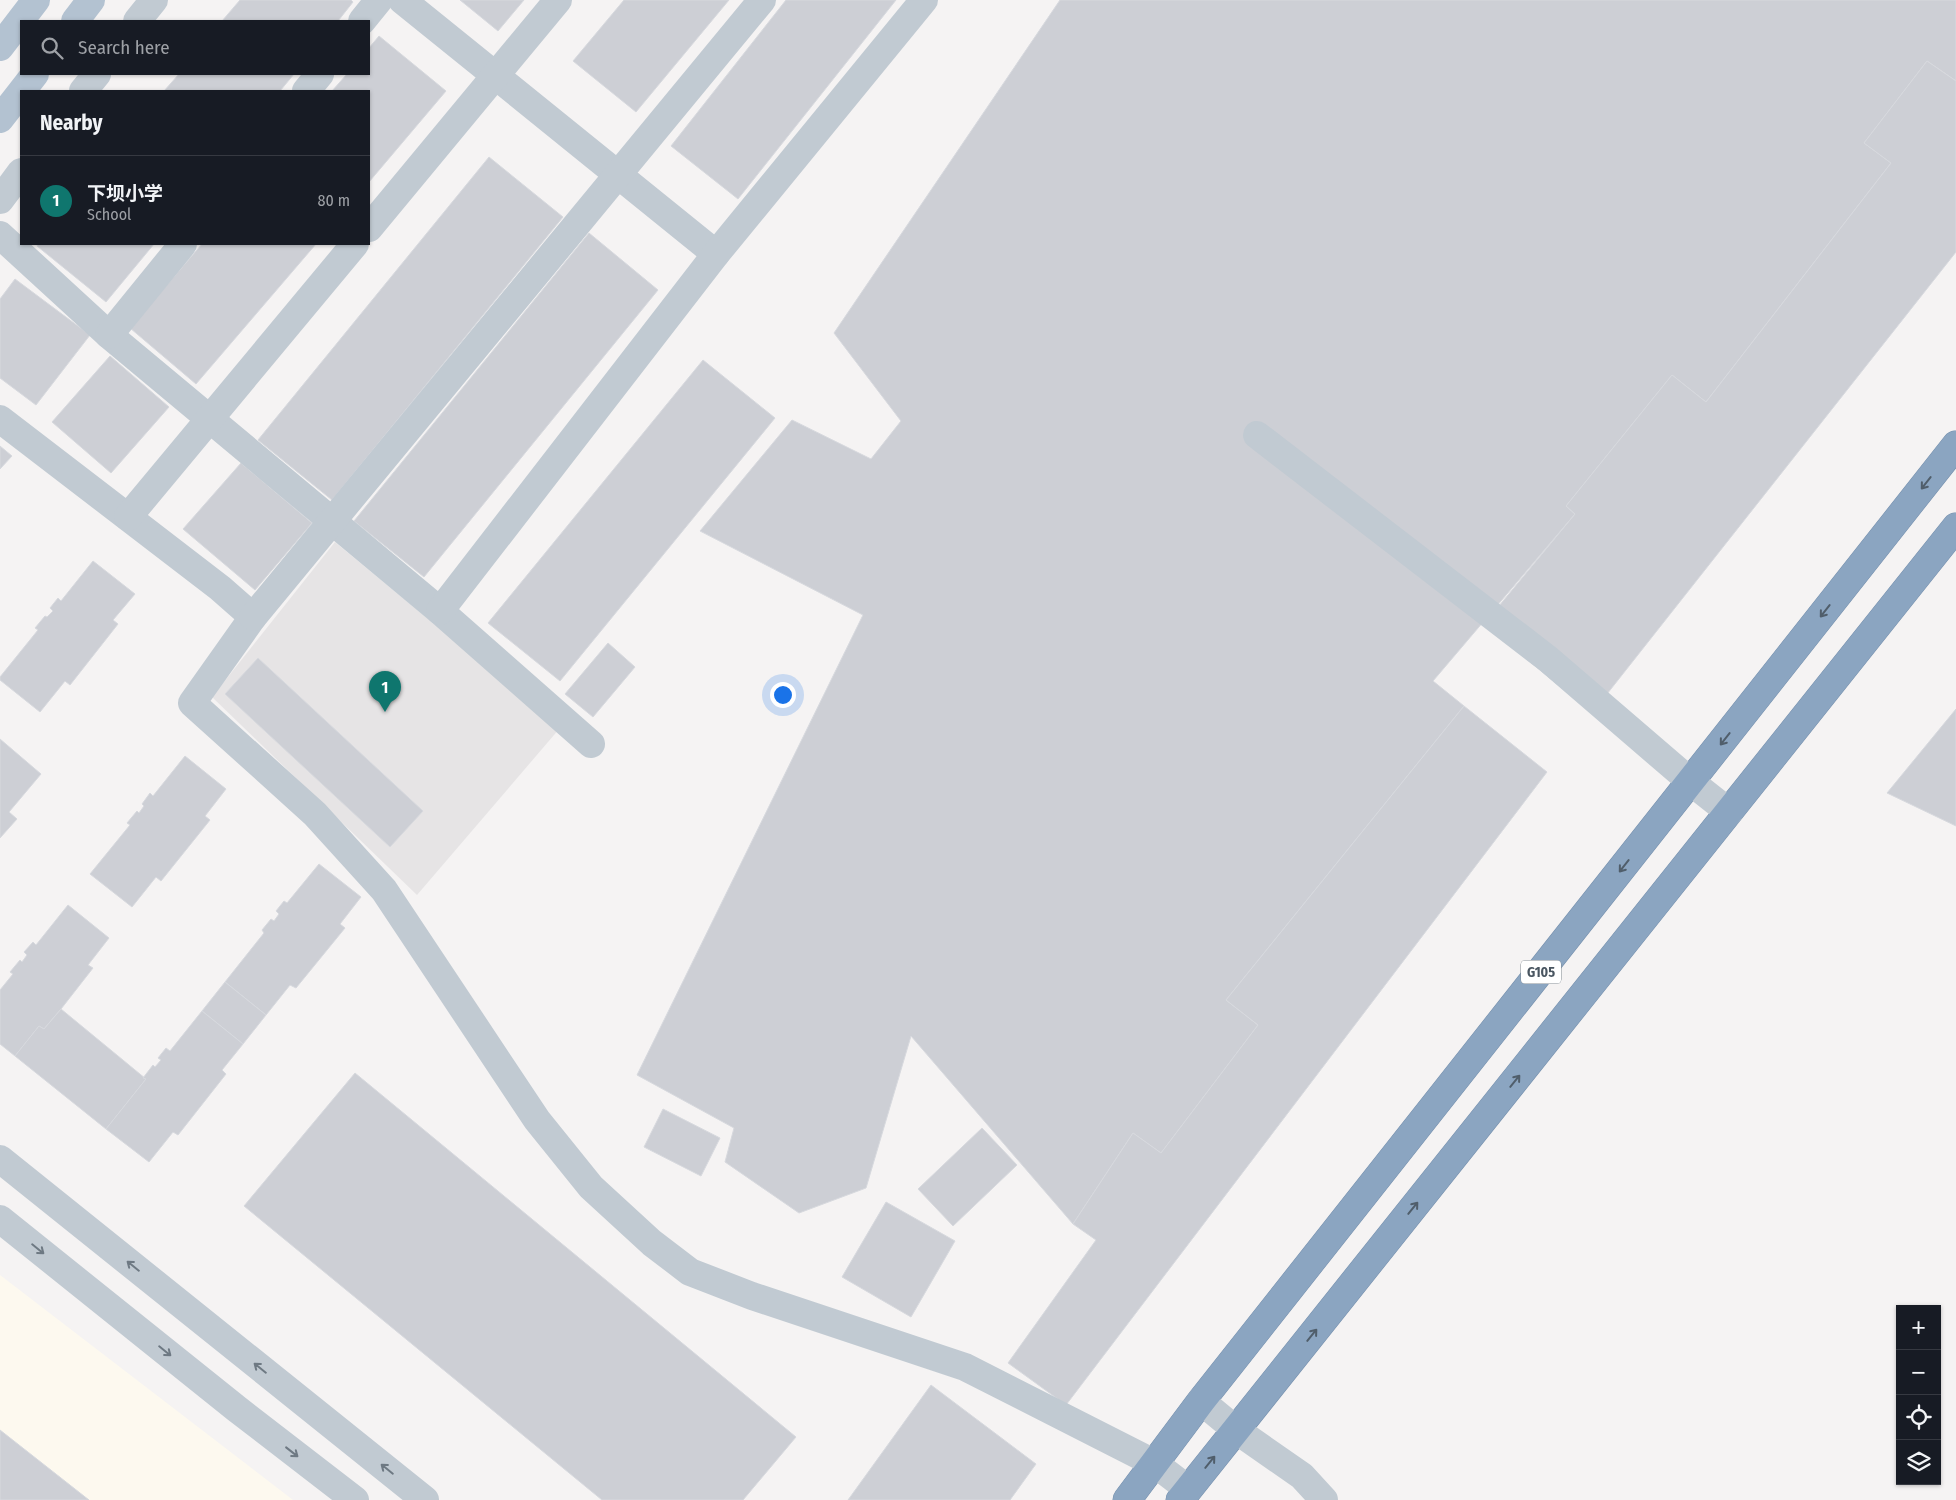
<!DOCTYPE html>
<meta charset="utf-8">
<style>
:root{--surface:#171b24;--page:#20242c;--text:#f1f3f6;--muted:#9ea1a6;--line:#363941;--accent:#0f766e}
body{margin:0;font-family:"Fira Sans Condensed","Noto Sans SC",sans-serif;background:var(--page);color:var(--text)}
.controls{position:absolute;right:15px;bottom:15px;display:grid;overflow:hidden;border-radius:0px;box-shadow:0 1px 4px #0004}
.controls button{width:45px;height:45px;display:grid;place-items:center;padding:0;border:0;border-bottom:1px solid var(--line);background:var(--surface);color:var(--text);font:25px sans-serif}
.you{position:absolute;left:782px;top:694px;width:18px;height:18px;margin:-12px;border:4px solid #fff;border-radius:50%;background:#1a73e8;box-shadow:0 0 0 8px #1a73e833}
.badge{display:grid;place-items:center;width:32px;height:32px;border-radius:50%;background:var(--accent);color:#fff;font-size:16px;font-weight:700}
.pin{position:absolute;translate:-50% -41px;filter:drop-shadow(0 1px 2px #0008)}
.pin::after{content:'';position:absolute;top:26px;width:18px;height:15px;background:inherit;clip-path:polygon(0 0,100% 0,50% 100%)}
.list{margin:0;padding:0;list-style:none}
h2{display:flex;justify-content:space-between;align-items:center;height:65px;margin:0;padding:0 20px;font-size:21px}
h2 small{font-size:16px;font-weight:400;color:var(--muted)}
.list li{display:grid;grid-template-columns:32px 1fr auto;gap:15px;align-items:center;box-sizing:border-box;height:90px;padding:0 20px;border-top:1px solid var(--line)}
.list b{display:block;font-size:19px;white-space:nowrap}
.list p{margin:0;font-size:16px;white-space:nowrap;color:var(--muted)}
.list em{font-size:16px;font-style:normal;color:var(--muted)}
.icon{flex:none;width:28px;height:28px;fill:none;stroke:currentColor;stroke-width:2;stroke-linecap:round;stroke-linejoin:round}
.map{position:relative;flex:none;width:1956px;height:1500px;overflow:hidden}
.search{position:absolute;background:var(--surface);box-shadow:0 1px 4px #0004;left:20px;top:20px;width:350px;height:55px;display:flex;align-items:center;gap:12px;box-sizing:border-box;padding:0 18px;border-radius:0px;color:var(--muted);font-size:19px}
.panel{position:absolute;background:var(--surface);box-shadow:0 1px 4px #0004;left:20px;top:90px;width:350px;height:155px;border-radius:0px}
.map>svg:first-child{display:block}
.commercial{fill:#fdf9ef}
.education{fill:#e6e4e5}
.building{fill:#cdcfd5;stroke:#d7d9de}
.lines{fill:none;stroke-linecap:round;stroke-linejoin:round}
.highway-casing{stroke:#7690ad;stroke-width:29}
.minor{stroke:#c1cad2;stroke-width:28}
.major{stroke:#b3c2d1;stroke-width:28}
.highway{stroke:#8ba5c1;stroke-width:28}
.oneway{stroke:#505e6b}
.oneway2{stroke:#6e7983}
.labels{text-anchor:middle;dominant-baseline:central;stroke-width:5;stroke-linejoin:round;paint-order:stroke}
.shield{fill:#fff;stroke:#808990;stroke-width:1}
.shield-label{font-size:14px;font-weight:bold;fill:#4a5661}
</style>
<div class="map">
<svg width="1956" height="1500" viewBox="0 0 1956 1500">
<rect width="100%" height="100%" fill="#f5f3f3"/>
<polygon class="commercial" points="0,1275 293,1500 0,1500"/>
<polygon class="education" points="335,542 560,728 417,895 212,697"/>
<g class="building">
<polygon points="240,0 351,0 353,2 338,21 222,21"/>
<polygon points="460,0 524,0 498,31"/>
<polygon points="624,0 729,0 636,112 573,61"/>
<polygon points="786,0 896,0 738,199 671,146"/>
<polygon points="1060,0 1956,0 1956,81 1927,61 1864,143 1891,163 1706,402 1672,375 1566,506 1575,514 1433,681 1464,706 1226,1000 1258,1025 1161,1153 1133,1133 1073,1224 911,1036 866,1188 799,1213 725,1162 734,1128 637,1075 863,615 700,531 792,420 871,459 901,421 834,333"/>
<polygon points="379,36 446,91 369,182 369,91 332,91 347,74 369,74 369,48"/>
<polygon points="1927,61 1956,81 1956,252 1592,713 1484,624 1575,514 1566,506 1672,375 1706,402 1891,163 1864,143"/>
<polygon points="179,74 294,74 280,91 164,91"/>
<polygon points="489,157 563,217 332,500 258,440"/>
<polygon points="589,233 658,290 424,577 354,521"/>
<polygon points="38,244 154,244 106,302 37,246"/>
<polygon points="202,244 316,244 196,384 130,328"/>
<polygon points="15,279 90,335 36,405 0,378 0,299"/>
<polygon points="110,356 169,407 111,473 52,422"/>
<polygon points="703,360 775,418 560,681 488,623"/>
<polygon points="0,446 12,456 0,469"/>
<polygon points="241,463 312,523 255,590 183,529"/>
<polygon points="93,561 135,594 113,620 118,624 70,685 65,681 40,712 0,680 0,677 38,630 35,628 45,616 47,617 53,611 50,608 58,598 61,601"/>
<polygon points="608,643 635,667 593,717 565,694"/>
<polygon points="258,658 423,811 390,847 225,694"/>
<polygon points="1464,706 1547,772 1066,1405 1008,1363 1096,1240 1073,1224 1133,1133 1161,1153 1258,1025 1226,1000"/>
<polygon points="1956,709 1956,826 1887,793"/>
<polygon points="0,739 41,774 9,812 17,819 0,838"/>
<polygon points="185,756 226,789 205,816 210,820 161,881 156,877 132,907 90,874 130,825 127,823 137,811 139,813 144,806 142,804 150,793 153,796"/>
<polygon points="319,864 361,897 340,924 345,928 296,988 290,985 266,1015 225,982 264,933 262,930 271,919 274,921 279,914 276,911 284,901 287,903"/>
<polygon points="68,905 109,938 88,965 93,968 61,1009 44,1029 39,1026 15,1056 0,1044 0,990 13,974 10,972 20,960 22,962 27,955 24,952 33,942 36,945"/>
<polygon points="225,982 266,1015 243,1044 202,1011"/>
<polygon points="61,1009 146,1079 106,1129 15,1056 39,1026 44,1029"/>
<polygon points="202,1011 243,1044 222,1070 226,1074 178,1135 173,1132 149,1162 106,1129 146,1079 143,1078 153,1065 155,1067 161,1060 158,1058 166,1048 170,1051"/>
<polygon points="355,1073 796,1437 743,1500 602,1500 244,1206"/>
<polygon points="663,1109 720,1138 701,1176 644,1147"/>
<polygon points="982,1128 1017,1165 953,1226 918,1189"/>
<polygon points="886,1202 955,1241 911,1317 842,1277"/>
<polygon points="931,1385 1036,1464 1010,1500 848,1500"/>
<polygon points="0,1430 89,1500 0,1500"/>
</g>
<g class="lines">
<g class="highway-casing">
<g id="highway">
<polyline points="1127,1500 1201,1401 1956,445"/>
<polyline points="1180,1500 1956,527"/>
</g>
</g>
<g class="minor">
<polyline points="402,0 716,254"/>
<polyline points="137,21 154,0"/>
<polyline points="362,21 379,0"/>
<polyline points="83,91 97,74"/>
<polyline points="306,91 320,74"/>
<polyline points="0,200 21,172"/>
<polyline points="369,228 558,0"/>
<polyline points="0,235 109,335 440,611 591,744"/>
<polyline points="109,335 183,244"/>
<polyline points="0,419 220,588 253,617 192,703 315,814 384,890 537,1120 591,1187 652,1243 690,1272 752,1296 965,1367 1154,1463 1188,1489"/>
<polyline points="1257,435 1548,659 1691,782 1729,812"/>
<polyline points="128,517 355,244"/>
<polyline points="440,611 716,254 924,0"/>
<polyline points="253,617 762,0"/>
<polyline points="0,1159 425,1500"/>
<polyline points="0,1219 237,1409 355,1500"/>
<polyline points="1201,1401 1236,1430 1302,1476 1324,1500"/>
</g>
<g class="major">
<polyline points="75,21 91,0"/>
<polyline points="0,47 36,0"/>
<polyline points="0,119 35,74"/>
</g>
<use href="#highway" class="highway"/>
</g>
<defs><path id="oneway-shaft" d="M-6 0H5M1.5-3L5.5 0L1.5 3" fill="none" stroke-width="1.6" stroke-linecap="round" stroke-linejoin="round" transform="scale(1.25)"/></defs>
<g class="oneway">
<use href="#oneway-shaft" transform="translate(1926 483) rotate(128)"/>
<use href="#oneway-shaft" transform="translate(1825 611) rotate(128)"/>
<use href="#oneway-shaft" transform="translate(1725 739) rotate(128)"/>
<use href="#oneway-shaft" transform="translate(1624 866) rotate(128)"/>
<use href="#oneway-shaft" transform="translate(1515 1081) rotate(-51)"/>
<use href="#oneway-shaft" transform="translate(1413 1208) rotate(-51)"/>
<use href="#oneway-shaft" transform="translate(1312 1335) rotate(-51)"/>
<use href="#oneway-shaft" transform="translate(1210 1462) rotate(-51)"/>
</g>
<g class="oneway2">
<use href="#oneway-shaft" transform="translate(38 1249) rotate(39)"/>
<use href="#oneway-shaft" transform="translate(133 1266) rotate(-141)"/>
<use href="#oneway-shaft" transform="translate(165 1351) rotate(39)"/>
<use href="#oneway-shaft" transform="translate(260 1368) rotate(-141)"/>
<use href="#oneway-shaft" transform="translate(292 1452) rotate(38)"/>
<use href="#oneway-shaft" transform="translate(387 1469) rotate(-141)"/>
</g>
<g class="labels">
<rect class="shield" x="1521" y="960.5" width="40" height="23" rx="4"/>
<g class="shield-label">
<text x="1541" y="972">G105</text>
</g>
</g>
</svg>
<div class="controls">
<button>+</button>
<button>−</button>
<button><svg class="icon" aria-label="locate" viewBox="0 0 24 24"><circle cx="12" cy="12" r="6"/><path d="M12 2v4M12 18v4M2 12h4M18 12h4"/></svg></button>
<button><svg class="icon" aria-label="layers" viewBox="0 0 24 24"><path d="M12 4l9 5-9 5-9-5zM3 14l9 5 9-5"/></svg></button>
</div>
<div class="you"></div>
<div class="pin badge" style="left:385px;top:712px">1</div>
<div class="search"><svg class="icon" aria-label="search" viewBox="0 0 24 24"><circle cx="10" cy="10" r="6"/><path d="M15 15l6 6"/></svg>Search here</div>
<section class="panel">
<h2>Nearby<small></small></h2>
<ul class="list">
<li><span class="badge">1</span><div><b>下坝小学</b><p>School</p></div><em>80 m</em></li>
</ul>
</section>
</div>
